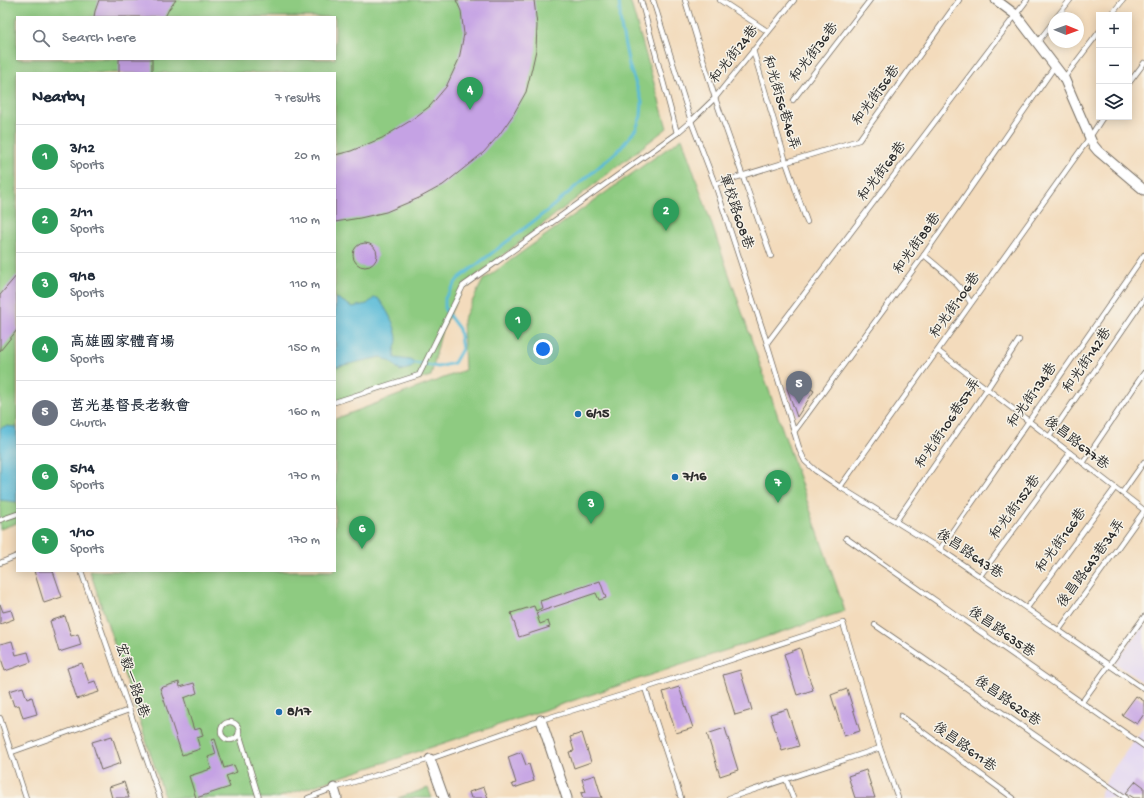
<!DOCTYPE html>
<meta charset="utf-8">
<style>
:root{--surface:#fff;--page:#f6f6f7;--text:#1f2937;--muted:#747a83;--line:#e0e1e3;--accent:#0f766e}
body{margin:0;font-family:"Gochi Hand","LXGW WenKai TC",sans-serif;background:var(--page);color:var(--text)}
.controls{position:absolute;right:12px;top:12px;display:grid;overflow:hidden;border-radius:0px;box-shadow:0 2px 10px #0003}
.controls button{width:36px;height:36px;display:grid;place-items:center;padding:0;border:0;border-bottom:1px solid var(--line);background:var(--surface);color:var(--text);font:20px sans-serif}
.compass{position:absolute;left:1048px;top:12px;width:36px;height:36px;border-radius:50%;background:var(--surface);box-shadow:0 2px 10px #0003;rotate:91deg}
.you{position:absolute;left:543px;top:349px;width:14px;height:14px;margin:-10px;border:3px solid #fff;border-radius:50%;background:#1a73e8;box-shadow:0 0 0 6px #1a73e833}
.badge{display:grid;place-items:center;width:26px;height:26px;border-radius:50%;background:var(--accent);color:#fff;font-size:13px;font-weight:700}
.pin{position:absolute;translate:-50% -33px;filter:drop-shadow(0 1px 2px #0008)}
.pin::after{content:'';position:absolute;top:21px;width:14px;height:12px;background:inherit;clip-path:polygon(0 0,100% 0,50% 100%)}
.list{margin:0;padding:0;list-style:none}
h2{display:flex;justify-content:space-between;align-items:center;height:52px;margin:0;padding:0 16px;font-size:17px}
h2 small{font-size:13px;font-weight:400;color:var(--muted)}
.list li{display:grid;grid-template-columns:26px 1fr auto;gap:12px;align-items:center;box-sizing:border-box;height:64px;padding:0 16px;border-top:1px solid var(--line)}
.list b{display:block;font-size:15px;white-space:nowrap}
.list p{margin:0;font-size:13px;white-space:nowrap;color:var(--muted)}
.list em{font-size:13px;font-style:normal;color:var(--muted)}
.icon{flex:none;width:22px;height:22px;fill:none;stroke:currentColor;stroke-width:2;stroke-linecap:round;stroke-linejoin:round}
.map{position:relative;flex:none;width:1144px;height:798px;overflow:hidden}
.search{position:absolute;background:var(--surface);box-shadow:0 2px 10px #0003;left:16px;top:16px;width:320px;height:44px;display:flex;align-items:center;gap:10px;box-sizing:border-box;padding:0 14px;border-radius:0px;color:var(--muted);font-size:15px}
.panel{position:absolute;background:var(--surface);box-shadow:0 2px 10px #0003;left:16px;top:72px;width:320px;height:500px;border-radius:0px}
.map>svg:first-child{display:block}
.built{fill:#e1d4f4}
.green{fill:#8ecb81;stroke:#5c7b56;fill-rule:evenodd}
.water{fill:#5abbd8;stroke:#427382}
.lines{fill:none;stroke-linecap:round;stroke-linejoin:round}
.stream{stroke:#5abbd8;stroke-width:3}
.building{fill:#c5a2e4}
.lane-casing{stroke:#71695e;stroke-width:6}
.street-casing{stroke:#71695e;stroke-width:11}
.lane{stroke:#fff;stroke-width:4.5}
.street{stroke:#fff;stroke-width:9}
.poi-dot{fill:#1f6fb2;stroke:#f7f3e8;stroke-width:1.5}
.labels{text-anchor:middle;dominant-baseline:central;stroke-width:3;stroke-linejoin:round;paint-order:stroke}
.street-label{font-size:14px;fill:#2b2b2b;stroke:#f7f3e8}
.poi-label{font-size:14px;font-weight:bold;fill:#2b2b2b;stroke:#f7f3e8;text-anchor:start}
</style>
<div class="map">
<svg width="1144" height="798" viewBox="0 0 1144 798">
<rect width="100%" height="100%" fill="#f7f3e8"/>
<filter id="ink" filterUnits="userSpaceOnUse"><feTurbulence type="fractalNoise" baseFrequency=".025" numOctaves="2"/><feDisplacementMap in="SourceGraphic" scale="8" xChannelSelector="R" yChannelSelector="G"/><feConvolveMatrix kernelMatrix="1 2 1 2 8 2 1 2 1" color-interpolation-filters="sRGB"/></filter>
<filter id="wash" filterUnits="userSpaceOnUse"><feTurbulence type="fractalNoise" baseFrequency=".012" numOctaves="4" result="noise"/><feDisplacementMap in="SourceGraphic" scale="16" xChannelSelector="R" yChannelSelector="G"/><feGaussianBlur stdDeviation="0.9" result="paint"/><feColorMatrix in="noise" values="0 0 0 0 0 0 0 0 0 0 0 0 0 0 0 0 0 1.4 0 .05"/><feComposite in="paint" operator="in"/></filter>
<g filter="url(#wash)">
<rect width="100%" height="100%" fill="#f3dbbc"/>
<g class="built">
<polygon points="1144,625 1144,683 1115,663"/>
<polygon points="1144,727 1144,798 1099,798 1109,775"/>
</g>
<g class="green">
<path d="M0,0H630L667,128L463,286L441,333L431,376L335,403V73H17V523L0,529ZM17,17H335V59H17Z"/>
<polygon points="682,138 845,611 277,798 165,798 90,571 335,571 335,419 465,370 463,320 483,280"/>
<polygon points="428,788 432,798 398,798"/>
</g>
<g class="water">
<path d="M335,298L339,299L352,307L367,304L374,298H378C386,308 396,325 397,339C397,347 392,349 395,358L410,360L415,363L411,368L400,371L391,362L381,357L335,367Z"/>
<polygon points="6,426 17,427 17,502 0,500 0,428"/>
</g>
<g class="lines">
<polyline class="stream" points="415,363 438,367 454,363 462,349 459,329 445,310 445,298 458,279 547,211 620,149 636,129 641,116 642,101 629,65 621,26 619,0"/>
</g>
<g id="blocks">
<g class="building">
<polygon points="99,0 176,0 169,9 165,17 94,17 95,11"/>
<polygon points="456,0 534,0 537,25 536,50 532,68 526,92 513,115 499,135 483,153 443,185 419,198 386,212 360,218 335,222 335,155 351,151 382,138 410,121 430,106 446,87 459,59 464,34 461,11"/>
<rect x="119" y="59" width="33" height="14"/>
<circle cx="365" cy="255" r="12"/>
<polygon points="17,275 17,330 0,351 0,295"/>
<polygon points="794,377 814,391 797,417 787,388"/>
<polygon points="34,571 53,571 62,597 44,603"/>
<polygon points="600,581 606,598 599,600 596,593 536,613 540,624 548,621 550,627 519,637 511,613 534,606 536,611 542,608 540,601"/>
<polygon points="0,604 3,612 11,610 14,619 0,624"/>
<polygon points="65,616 71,636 78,634 81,645 59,652 50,621"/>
<polygon points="12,641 16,655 28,652 31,662 5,671 0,655 0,644"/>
<polygon points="800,648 813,690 797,695 784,654"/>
<polygon points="82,663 89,683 95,681 99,692 77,699 67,668"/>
<polygon points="740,670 752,710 735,715 723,675"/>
<polygon points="179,682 180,687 194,683 197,693 184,698 194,730 201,728 203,736 197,738 200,749 182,755 160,688"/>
<polygon points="23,687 27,699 32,697 37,714 23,718 19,705 14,706 9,691"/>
<polygon points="679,687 693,728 676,733 663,692"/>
<polygon points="847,689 860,731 844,736 831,695"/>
<polygon points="1136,696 1144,701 1144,714 1137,724 1122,715"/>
<polygon points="787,709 799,746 782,751 770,714"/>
<polygon points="725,728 738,770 720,776 707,734"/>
<polygon points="582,733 591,762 574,768 569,752 574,751 570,737"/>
<polygon points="112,736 121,763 101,770 92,742"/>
<polygon points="215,739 224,768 234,765 237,772 226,776 230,787 196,798 189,776 211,769 208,757 216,754 212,740"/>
<polygon points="521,752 526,765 529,764 534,781 514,788 512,784 516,783 508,757"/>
<polygon points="866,770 875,798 855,798 848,776"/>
<polygon points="595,775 602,798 583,798 581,793 586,792 582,779"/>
<polygon points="1136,781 1144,787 1144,798 1134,798 1126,793"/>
<polygon points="124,782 129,798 112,798 109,787"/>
<polygon points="484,787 488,798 471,798 469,792"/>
</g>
</g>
</g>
<g filter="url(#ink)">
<use href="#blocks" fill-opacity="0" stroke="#71695e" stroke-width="1"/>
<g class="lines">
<g class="lane-casing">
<g id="lane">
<polyline points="641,0 677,133"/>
<polyline points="653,0 691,121 715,184 767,343 800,451 805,461 816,471 840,487 940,549 1144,689"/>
<polyline points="685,0 715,98 771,256"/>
<polyline points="720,0 767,31"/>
<polyline points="1111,15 1123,0"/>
<polyline points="1056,18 1070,0"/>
<polyline points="1037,43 1054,21"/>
<polyline points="753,50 786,162 807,222"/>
<polyline points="1064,78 1099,32"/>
<polyline points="1129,83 1144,63"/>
<polyline points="793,100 870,0"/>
<polyline points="715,184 859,140 959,0"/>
<path d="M924,255C943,271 958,282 971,303"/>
<polyline points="767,343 1027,0"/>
<polyline points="938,351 1144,510"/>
<polyline points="335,402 419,375 463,286 677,133 691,121 715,98 794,0"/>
<polyline points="794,432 924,255 1055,66"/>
<polyline points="1049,437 1144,299"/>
<polyline points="1083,463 1144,373"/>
<polyline points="840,487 1090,137 1103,117"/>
<polyline points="1122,493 1144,462"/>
<polyline points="0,520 17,514"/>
<polyline points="896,521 987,389 1019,340"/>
<polyline points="846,538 1144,746"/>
<polyline points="940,549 1144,255"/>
<polyline points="0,563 17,556"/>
<polyline points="81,571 160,798"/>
<polyline points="980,576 1070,453"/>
<polyline points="1027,608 1115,488"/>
<polyline points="875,625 1126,798"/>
<polyline points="1059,630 1144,511"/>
<polyline points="645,688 681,798"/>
<polyline points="1082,702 1144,617"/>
<polyline points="901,716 1013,798"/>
<polyline points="0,718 26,798"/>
<circle cx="230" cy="731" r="9"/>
<polyline points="239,733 259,798"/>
<polyline points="12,752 129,710"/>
<polyline points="786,779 793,798"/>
<polyline points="308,798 334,788 430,759 541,720 645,688 843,623 880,748 898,798"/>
<polyline points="729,798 880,748"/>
</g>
</g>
<g class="street-casing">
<g id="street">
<polyline points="996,0 1016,15 1064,78 1093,145 1098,151 1144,190"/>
<polyline points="541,720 567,798"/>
<polyline points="430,759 444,798"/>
<polyline points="334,788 337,798"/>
</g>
</g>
<use href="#lane" class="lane"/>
<use href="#street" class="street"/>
</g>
</g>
<g class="poi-dot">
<circle cx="578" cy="414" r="4"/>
<circle cx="675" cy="477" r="4"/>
<circle cx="279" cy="712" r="4"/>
</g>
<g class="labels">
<g class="street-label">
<text transform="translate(815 53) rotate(-53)">和光街36巷</text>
<text transform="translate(735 55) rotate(-52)">和光街24巷</text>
<text transform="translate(877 96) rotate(-54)">和光街56巷</text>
<text transform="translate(780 103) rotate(73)">和光街56巷46弄</text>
<text transform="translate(883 172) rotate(-53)">和光街68巷</text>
<text transform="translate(735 212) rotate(71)">軍校路608巷</text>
<text transform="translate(918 244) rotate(-55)">和光街88巷</text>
<text transform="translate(956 306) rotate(-55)">和光街106巷</text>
<text transform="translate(1088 361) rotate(-56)">和光街142巷</text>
<text transform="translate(1033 396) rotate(-55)">和光街134巷</text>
<text transform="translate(949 424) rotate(-56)">和光街106巷57弄</text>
<text transform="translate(1076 444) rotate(38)">後昌路677巷</text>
<text transform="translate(1016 508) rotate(-54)">和光街152巷</text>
<text transform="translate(1062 541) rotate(-54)">和光街166巷</text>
<text transform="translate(969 555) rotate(34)">後昌路643巷</text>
<text transform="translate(1092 564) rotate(-54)">後昌路643巷34弄</text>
<text transform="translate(1001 633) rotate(35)">後昌路635巷</text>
<text transform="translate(131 681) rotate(71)">宏毅一路8巷</text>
<text transform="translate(1007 702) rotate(35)">後昌路625巷</text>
<text transform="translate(964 748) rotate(36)">後昌路611巷</text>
</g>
<g class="poi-label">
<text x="586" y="414">6/15</text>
<text x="683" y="477">7/16</text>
<text x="287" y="712">8/17</text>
</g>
</g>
</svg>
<div class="controls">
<button>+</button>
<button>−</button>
<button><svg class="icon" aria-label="layers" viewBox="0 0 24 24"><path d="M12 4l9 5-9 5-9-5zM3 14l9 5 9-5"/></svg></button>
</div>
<svg class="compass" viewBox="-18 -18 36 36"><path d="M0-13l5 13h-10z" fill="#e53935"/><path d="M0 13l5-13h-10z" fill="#747a83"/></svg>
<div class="you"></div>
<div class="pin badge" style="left:518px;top:340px;background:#2e9e5b">1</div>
<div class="pin badge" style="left:666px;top:231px;background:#2e9e5b">2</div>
<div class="pin badge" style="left:591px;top:524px;background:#2e9e5b">3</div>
<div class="pin badge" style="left:470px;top:110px;background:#2e9e5b">4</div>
<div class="pin badge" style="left:799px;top:404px;background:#6b7280">5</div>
<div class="pin badge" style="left:362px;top:549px;background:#2e9e5b">6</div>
<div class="pin badge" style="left:778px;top:503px;background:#2e9e5b">7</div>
<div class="search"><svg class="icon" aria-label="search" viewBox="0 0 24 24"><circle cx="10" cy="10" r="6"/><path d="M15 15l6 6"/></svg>Search here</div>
<section class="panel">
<h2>Nearby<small>7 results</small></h2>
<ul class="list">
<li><span class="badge" style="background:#2e9e5b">1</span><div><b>3/12</b><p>Sports</p></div><em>20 m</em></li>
<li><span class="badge" style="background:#2e9e5b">2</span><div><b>2/11</b><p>Sports</p></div><em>110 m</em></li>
<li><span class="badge" style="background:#2e9e5b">3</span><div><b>9/18</b><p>Sports</p></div><em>110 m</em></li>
<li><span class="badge" style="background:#2e9e5b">4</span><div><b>高雄國家體育場</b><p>Sports</p></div><em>150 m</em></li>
<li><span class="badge" style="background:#6b7280">5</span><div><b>莒光基督長老教會</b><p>Church</p></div><em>160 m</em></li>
<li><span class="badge" style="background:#2e9e5b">6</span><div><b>5/14</b><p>Sports</p></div><em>170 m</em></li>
<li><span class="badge" style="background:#2e9e5b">7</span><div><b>1/10</b><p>Sports</p></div><em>170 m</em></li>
</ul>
</section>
</div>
